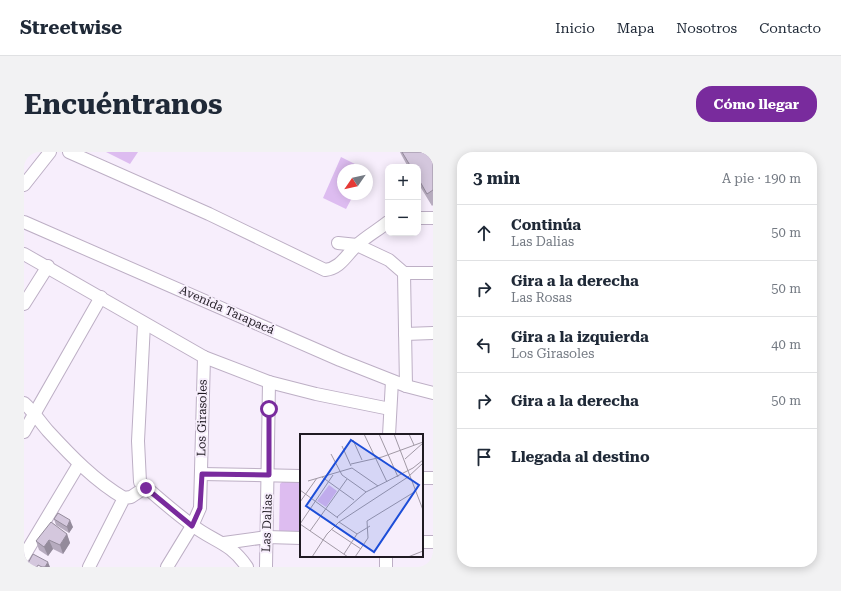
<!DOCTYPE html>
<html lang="es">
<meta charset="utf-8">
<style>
:root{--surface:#fff;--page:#f2f2f3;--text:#1f2937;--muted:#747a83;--line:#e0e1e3;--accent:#792b9d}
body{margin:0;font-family:"Roboto Serif",serif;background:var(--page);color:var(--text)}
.controls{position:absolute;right:12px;top:12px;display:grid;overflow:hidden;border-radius:8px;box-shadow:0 2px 10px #0003}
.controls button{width:36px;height:36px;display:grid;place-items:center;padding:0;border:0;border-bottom:1px solid var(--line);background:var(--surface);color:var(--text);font:20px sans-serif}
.compass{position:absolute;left:313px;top:12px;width:36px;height:36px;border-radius:50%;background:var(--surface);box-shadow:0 2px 10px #0003;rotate:236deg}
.stop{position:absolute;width:12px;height:12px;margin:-9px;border:3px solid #792b9d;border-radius:50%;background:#fff}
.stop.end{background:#792b9d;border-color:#fff;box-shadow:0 1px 4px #0008}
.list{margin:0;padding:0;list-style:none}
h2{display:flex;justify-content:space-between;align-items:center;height:52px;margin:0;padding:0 16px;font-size:17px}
h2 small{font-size:13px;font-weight:400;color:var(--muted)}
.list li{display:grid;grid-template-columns:26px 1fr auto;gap:12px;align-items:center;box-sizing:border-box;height:56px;padding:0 16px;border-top:1px solid var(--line)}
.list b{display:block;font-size:15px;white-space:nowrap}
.list p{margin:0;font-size:13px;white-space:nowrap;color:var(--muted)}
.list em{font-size:13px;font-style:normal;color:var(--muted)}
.icon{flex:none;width:22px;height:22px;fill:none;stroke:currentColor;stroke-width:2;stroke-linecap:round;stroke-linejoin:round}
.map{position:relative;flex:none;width:409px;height:415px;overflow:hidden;border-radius:16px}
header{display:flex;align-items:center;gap:24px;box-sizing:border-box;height:56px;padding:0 20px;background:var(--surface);border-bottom:1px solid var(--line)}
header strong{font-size:19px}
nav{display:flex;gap:22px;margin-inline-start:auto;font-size:14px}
.intro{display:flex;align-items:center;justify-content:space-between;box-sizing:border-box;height:96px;padding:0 24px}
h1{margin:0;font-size:28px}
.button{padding:10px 18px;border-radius:16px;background:var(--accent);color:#fff;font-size:14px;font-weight:700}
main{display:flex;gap:24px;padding:0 24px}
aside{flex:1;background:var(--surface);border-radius:16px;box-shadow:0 2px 10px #0003}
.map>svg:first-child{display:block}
.green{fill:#ddbcf0}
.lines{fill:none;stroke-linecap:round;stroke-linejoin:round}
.minor-casing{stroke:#bdafc5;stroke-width:14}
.minor{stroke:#fff;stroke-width:12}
.wall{fill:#b6abbe}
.shaded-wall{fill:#948b9b}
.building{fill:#d4c7dd;stroke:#948b9b}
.route{stroke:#792b9d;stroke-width:5}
.labels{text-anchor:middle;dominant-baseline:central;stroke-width:4;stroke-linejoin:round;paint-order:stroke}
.street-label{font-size:12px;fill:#1f1a22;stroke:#f7eefc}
.inset-road{fill:none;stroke:#a199a5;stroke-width:1}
.view{fill:#1d4ed8;fill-opacity:0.15;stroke:#1d4ed8;stroke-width:2}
.inset-edge{fill:none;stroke:#1f1a22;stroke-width:2}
</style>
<header>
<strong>Streetwise</strong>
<nav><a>Inicio</a><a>Mapa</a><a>Nosotros</a><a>Contacto</a></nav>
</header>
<div class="intro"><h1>Encuéntranos</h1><a class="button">Cómo llegar</a></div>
<main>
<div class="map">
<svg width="409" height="415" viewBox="0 0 409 415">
<rect width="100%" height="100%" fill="#f7eefc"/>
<g class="green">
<polygon points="82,0 114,0 106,12"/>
<polygon points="317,5 341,17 319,18 319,42 330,42 322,57 299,46"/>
<polygon points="258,330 277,330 277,382 255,380 256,332"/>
</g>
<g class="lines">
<g class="minor-casing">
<g id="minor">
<path d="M45,0L185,62L301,118C317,116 322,103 333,93C343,84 354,78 364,70"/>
<polyline points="0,33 26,0"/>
<polyline points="394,66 409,66"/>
<polyline points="0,70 316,208 382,234 409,241"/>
<polyline points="314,91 333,93 365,108 380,121"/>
<polyline points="0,102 180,205 245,230 292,242 366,257"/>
<polyline points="380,121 382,234"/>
<polyline points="380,121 409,121"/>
<polyline points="0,152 24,114"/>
<path d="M120,172L114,289L116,330C133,345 150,360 168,373C190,390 206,390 223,415"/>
<polyline points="381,182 409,181"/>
<path d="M0,251C10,260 16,270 24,279C47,304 71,329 100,346"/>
<polyline points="0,280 77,145"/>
<polyline points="365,283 368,229"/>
<polyline points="178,322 277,324"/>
<polyline points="398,326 409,326"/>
<polyline points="398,390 409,390"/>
<polyline points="200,391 243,385 277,386"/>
<polyline points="0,404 55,312"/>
<polyline points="65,415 100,346 107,345 122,335"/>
<polyline points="143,415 168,374 176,356 180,205"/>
<polyline points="242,415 245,230"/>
<polyline points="362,415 362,404"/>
</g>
</g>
<use href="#minor" class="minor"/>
</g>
<g class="wall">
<polygon points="376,0 409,0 409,53 408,54 394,31 394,15 384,15 378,4"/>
<polygon points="30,367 49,375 45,381 32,373"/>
<polygon points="43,382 46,391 39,402 29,397 24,404 15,398 12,389"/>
</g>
<g class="shaded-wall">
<polygon points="46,368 49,375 45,381 43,375"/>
<polygon points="43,382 46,391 39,402 36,393"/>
<polygon points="25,388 29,397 24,404 20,395"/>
<polygon points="24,410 26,415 21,415"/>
</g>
<g class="building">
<polygon points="378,0 409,0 409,38 403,42 394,26 394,15 387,15"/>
<polygon points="34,361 46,368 43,375 30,367"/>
<polygon points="27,370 43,382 36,393 25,388 20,395 12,389"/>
<polygon points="9,402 24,410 21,415 18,415 14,413 13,415 2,415"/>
</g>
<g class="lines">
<polyline class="route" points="122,336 168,374 176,356 178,322 245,323 245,257"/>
</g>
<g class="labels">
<g class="street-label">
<text transform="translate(203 158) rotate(24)">Avenida Tarapacá</text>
<text transform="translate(178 266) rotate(-89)">Los Girasoles</text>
<text transform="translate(243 371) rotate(-88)">Las Dalias</text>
</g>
</g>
<g transform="translate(276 282)">
<rect width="123" height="123" fill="#f7eefc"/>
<path d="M29,51L37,57L26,73L17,67Z" fill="#ddbcf0"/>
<path class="inset-road" d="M64,0L87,48M79,0L98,43M94,0L123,76M109,0L114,11M53,6L62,26M42,12L51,32M31,20L42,41L66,58M105,25L123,9M51,30L82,23L123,8M22,43L54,66M8,47L52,34L78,52M0,56L38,84M0,68L17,44M37,83L66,58L113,34L123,26M39,88L57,100M0,90L33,41M0,90L48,123M31,95L61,115M10,97L47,45M57,100L70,92M44,120L57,100M12,123L27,100L39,88L108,43L123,29M55,123L68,104L67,87L116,57M108,123L123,117"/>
<path class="view" d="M51,6L119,51L74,118L6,72Z"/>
<rect width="123" height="123" class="inset-edge"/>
</g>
</svg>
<div class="controls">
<button>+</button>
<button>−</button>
</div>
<svg class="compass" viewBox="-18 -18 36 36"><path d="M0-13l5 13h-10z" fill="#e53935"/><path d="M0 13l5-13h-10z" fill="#747a83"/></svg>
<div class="stop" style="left:245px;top:257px"></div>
<div class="stop end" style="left:122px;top:336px"></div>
</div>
<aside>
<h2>3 min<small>A pie · 190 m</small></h2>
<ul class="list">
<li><svg class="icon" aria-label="ahead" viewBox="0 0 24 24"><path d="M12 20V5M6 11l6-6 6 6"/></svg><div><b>Continúa</b><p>Las Dalias</p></div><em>50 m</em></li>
<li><svg class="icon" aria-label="right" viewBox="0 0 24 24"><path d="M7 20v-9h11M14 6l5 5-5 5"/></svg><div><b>Gira a la derecha</b><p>Las Rosas</p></div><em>50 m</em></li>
<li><svg class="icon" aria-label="left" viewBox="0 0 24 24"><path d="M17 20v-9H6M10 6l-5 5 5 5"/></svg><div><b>Gira a la izquierda</b><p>Los Girasoles</p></div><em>40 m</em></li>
<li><svg class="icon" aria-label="right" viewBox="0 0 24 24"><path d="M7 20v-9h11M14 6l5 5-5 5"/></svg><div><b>Gira a la derecha</b></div><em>50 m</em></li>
<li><svg class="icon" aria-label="arrive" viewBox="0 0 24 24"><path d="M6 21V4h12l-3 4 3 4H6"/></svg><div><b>Llegada al destino</b></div></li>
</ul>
</aside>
</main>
